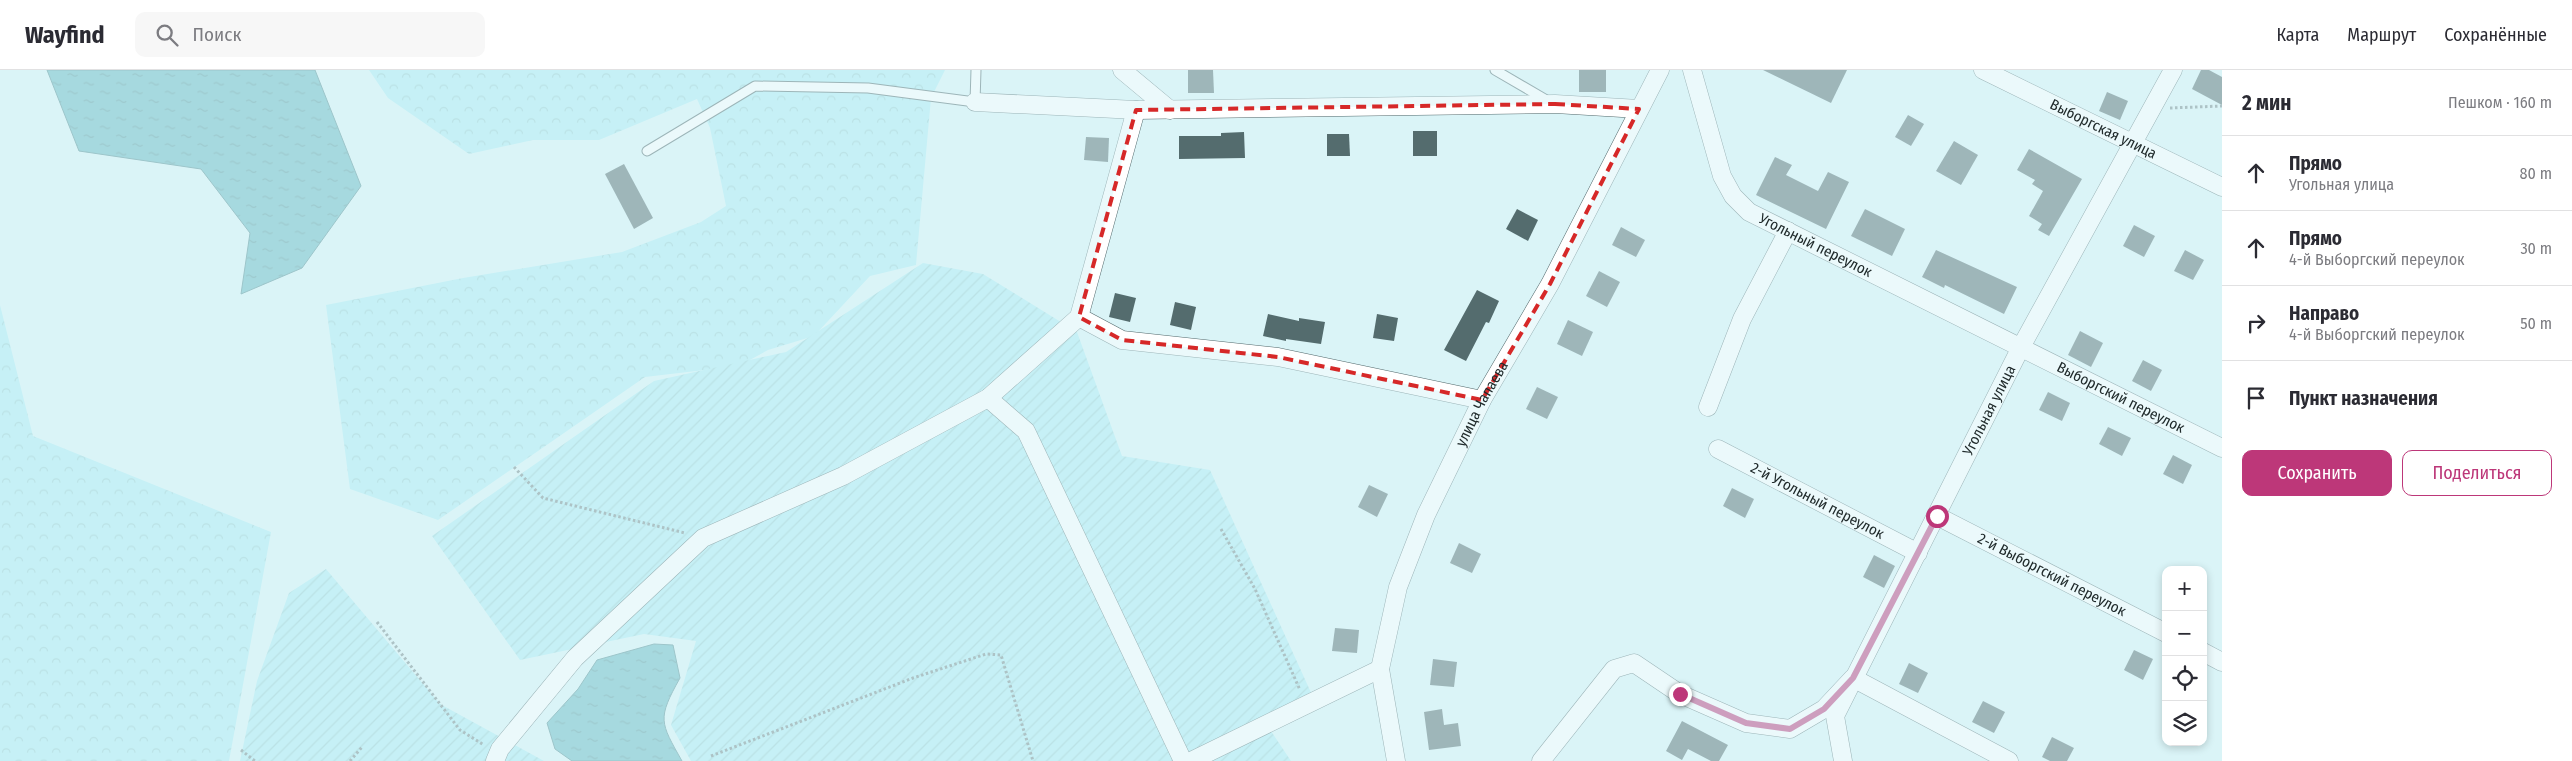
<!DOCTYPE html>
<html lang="ru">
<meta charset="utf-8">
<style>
:root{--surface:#fff;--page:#f7f7f7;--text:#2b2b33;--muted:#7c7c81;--line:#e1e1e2;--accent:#bd3779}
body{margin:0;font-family:"Fira Sans Condensed",sans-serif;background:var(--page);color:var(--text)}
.controls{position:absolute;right:15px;bottom:15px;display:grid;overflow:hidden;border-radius:10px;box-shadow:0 2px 8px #0003}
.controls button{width:45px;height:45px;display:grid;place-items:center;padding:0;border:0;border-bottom:1px solid var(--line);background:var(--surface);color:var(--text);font:25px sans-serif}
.stop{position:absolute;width:15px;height:15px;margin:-11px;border:4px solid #bd3779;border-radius:50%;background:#fff}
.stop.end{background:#bd3779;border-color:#fff;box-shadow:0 1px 5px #0008}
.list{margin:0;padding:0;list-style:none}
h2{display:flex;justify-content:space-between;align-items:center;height:65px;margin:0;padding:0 20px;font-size:21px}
h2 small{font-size:16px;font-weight:400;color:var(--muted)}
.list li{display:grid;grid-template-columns:32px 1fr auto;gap:15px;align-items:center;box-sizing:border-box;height:75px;padding:0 20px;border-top:1px solid var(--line)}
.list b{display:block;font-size:19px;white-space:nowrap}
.list p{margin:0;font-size:16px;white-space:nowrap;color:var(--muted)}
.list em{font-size:16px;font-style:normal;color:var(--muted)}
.actions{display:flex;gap:10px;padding:15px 20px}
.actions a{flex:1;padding:11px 0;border:1px solid var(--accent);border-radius:10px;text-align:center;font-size:18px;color:var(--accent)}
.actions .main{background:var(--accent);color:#fff}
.icon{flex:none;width:28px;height:28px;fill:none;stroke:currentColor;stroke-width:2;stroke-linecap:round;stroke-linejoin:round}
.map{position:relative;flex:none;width:2222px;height:691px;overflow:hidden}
header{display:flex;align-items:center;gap:30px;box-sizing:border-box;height:70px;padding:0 25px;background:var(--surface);border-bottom:1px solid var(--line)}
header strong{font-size:24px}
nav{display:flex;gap:28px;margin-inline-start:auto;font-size:18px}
.search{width:350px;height:45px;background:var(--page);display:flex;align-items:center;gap:12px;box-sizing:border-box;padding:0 18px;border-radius:10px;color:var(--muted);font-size:19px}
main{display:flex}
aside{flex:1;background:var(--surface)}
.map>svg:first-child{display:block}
.forest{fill:url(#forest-crowns)}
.garden{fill:url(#garden-furrows)}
.water{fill:url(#water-ripples);stroke:#528d93}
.building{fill:#546c6e}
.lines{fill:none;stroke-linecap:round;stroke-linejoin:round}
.service-casing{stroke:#52696c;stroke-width:11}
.minor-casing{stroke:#52696c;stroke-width:19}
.path{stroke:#768789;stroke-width:3;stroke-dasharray:2.5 2.5;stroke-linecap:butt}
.service{stroke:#fff;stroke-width:9}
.minor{stroke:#fff;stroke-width:18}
.route{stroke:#bd3779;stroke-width:6}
.marked{fill:none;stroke:#d62828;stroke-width:4;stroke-dasharray:10 6;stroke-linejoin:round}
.labels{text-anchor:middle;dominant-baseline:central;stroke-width:5;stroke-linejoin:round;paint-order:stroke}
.street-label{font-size:15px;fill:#202a2b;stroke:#daf4f7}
</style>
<header>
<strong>Wayfind</strong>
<div class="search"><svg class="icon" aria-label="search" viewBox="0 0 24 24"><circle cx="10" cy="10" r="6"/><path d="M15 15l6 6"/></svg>Поиск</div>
<nav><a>Карта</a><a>Маршрут</a><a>Сохранённые</a></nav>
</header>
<main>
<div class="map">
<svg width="2222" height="691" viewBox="0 0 2222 691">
<defs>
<pattern id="forest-crowns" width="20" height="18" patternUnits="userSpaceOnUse" patternTransform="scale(1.25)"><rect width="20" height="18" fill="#adecf3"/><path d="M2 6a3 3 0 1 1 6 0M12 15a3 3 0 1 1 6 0" fill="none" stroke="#95cbd0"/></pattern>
<pattern id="garden-furrows" width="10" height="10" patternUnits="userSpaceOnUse" patternTransform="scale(1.25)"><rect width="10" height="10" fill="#adecf3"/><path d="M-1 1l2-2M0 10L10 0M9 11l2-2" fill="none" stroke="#95cbd0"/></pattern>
<pattern id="water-ripples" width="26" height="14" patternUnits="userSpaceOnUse" patternTransform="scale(1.25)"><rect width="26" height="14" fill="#67b8c0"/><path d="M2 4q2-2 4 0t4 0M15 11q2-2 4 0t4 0" fill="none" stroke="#54969c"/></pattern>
</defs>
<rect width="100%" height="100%" fill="#daf4f7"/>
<g class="forest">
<polygon points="369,0 945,0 931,28 916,195 870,206 814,266 768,280 739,296 645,307 438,450 350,419 326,235 463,208 622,182 701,152 726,136 710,58 697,29 599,70 533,70 469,84 388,28"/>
<polygon points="0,235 33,366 271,462 229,691 0,691"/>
</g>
<g class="garden">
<polygon points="923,193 983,204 1077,262 1122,386 1210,400 1318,638 1269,658 1291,691 691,691 671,655 696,571 644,564 520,590 432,466 654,311 786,282"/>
<polygon points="326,499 440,634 544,691 240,691 257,611 289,523"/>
</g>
<g class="water">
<polygon points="47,0 315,0 361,116 302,198 241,224 250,163 201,99 79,81"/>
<path d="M654,574L673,575L680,608C657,649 660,652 682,691H572L555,679L547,653L578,619L597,590Z"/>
</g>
<g class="building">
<polygon points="1188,0 1213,0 1214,23 1188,23"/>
<rect x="1579" y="0" width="27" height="22"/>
<polygon points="1763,0 1847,0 1831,33"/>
<polygon points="2201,0 2209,0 2222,7 2222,35 2192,19"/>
<polygon points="2107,22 2128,31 2120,50 2099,41"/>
<polygon points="1908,45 1924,54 1911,76 1895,67"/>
<rect x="1413" y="61" width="24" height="25"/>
<polygon points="1244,62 1245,88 1179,89 1179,66 1221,66 1221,63"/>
<polygon points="1327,64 1349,64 1350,86 1327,86"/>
<polygon points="1086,67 1109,68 1108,92 1084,90"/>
<polygon points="1954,71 1978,85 1961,115 1936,101"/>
<polygon points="2029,79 2082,109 2049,166 2038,160 2042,154 2029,146 2043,121 2032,114 2035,110 2017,100"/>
<polygon points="1775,87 1792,95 1786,105 1818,121 1828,102 1849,112 1826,159 1756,125"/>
<polygon points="624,94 653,148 634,159 605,104"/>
<polygon points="1517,139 1538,150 1528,171 1506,159"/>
<polygon points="1865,139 1905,159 1892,186 1851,166"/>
<polygon points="2134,155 2155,166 2144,187 2123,176"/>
<polygon points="1621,157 1645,170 1636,187 1612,175"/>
<polygon points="1936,180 2017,217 2004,244 1945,215 1944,218 1922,207"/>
<polygon points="2185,180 2204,190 2193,210 2174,201"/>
<polygon points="1599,201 1620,212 1607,237 1586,226"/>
<polygon points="1477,220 1499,231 1489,253 1486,252 1466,291 1444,280"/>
<polygon points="1115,223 1136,228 1130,252 1109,247"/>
<polygon points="1175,232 1196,237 1191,260 1170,255"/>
<polygon points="1268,244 1299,251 1299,248 1325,252 1321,274 1286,269 1286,271 1263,266"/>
<polygon points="1377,244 1398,248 1394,271 1373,268"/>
<polygon points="1568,250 1593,262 1582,286 1557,274"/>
<polygon points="2080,261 2103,273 2091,297 2068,285"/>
<polygon points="2143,290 2162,300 2151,321 2132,311"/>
<polygon points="1537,317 1558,327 1547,349 1526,339"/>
<polygon points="2048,322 2070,333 2062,351 2039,340"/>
<polygon points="2108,357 2131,368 2122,386 2099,374"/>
<polygon points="2173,385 2192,395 2183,414 2163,404"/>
<polygon points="1369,415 1388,424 1377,447 1358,437"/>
<polygon points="1732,418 1754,429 1745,448 1723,436"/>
<polygon points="1459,473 1481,484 1472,503 1450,493"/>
<polygon points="1874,485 1895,496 1884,518 1863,507"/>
<polygon points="1335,558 1359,560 1357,583 1332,581"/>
<polygon points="2134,580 2153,589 2143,610 2124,600"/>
<polygon points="1433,589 1457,592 1454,617 1430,615"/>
<polygon points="1909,593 1928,603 1918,623 1899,614"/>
<polygon points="1983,631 2005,642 1994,663 1972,652"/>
<polygon points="1442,639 1444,655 1458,653 1461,676 1429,680 1424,642"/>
<polygon points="1682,651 1728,675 1719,691 1711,691 1688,679 1682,690 1666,681"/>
<polygon points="2052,667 2074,678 2067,691 2050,691 2042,687"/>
</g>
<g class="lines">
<g class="service-casing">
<g id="service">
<polyline points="1495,0 1548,31"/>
<polyline points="647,81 755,16 868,18 975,32 976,0"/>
</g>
</g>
<g class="minor-casing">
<g id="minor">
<polyline points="1122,0 1170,40"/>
<path id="s1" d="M1692,0L1722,106L1733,126L1749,142L2222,378"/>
<path id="s2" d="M1983,0L2222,117"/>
<polyline points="975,32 1136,40 1555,34 1639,39"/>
<polyline points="1079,247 1122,270 1278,287 1482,330"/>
<polyline points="988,328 1026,361 1183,691"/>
<polyline points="1708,337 1742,249 1788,161"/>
<path id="s3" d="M1718,379L1918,483"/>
<path id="s4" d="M1937,446L2166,563"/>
<polyline points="2203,582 2222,592"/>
<polyline points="495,691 500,679 575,588 703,468 843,406 988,328 1079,247 1136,40"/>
<polyline points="1191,691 1380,599"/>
<path id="s5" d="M1396,691L1380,599L1398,517L1426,445L1482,330L1550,214L1660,0"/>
<polyline points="1541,691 1614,599 1634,593 1680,624 1746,653 1790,659 1824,639 1853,608 2009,691"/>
<path id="s6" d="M1843,691L1835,646L2021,277L2173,0"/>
</g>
</g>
<g class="path">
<polyline points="2170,38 2222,36"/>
<polyline points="514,397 543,428 685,463"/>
<polyline points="1221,459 1255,519 1300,620"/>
<polyline points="377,552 460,660 484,675"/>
<polyline points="241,680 255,691"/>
<polyline points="711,686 913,608 986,584 1001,585 1033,691"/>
<polyline points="350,691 362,677"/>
</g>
<use href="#service" class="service"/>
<use href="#minor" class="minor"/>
</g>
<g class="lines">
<polyline class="route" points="1680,624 1746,653 1790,659 1824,639 1853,608 1937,446"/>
</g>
<path d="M0 0H2222V691H0ZM1555,34L1639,39L1550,214L1482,330L1278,287L1122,270L1079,247L1136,40Z" fill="#daf4f7" fill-opacity=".55" fill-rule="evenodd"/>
<path class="marked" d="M1555,34L1639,39L1550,214L1482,330L1278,287L1122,270L1079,247L1136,40Z"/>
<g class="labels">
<g class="street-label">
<text stroke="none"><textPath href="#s2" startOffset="134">Выборгская улица</textPath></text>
<text stroke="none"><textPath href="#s1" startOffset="230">Угольный переулок</textPath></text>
<text stroke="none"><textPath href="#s1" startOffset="571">Выборгский переулок</textPath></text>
<text stroke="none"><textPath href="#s5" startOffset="379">улица Чапаева</textPath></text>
<text stroke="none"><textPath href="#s6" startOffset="388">Угольная улица</textPath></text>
<text stroke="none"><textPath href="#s3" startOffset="112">2-й Угольный переулок</textPath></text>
<text stroke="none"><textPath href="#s4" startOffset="129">2-й Выборгский переулок</textPath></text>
</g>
</g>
</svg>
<div class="controls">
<button>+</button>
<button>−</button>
<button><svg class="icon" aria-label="locate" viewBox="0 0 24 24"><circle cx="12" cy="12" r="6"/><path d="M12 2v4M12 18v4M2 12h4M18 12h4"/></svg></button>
<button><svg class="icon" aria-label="layers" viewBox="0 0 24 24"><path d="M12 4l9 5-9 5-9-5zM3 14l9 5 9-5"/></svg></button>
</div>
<div class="stop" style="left:1937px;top:446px"></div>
<div class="stop end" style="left:1680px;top:624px"></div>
</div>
<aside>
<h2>2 мин<small>Пешком · 160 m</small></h2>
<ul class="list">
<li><svg class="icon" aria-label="ahead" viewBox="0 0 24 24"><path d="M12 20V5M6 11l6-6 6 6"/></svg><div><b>Прямо</b><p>Угольная улица</p></div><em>80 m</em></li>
<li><svg class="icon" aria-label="ahead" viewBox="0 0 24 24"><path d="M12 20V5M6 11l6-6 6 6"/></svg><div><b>Прямо</b><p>4-й Выборгский переулок</p></div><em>30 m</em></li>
<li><svg class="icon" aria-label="right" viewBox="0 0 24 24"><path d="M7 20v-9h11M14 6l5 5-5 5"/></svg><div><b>Направо</b><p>4-й Выборгский переулок</p></div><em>50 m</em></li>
<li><svg class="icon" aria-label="arrive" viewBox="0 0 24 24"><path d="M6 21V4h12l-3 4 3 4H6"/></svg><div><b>Пункт назначения</b></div></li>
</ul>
<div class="actions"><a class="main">Сохранить</a><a>Поделиться</a></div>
</aside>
</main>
